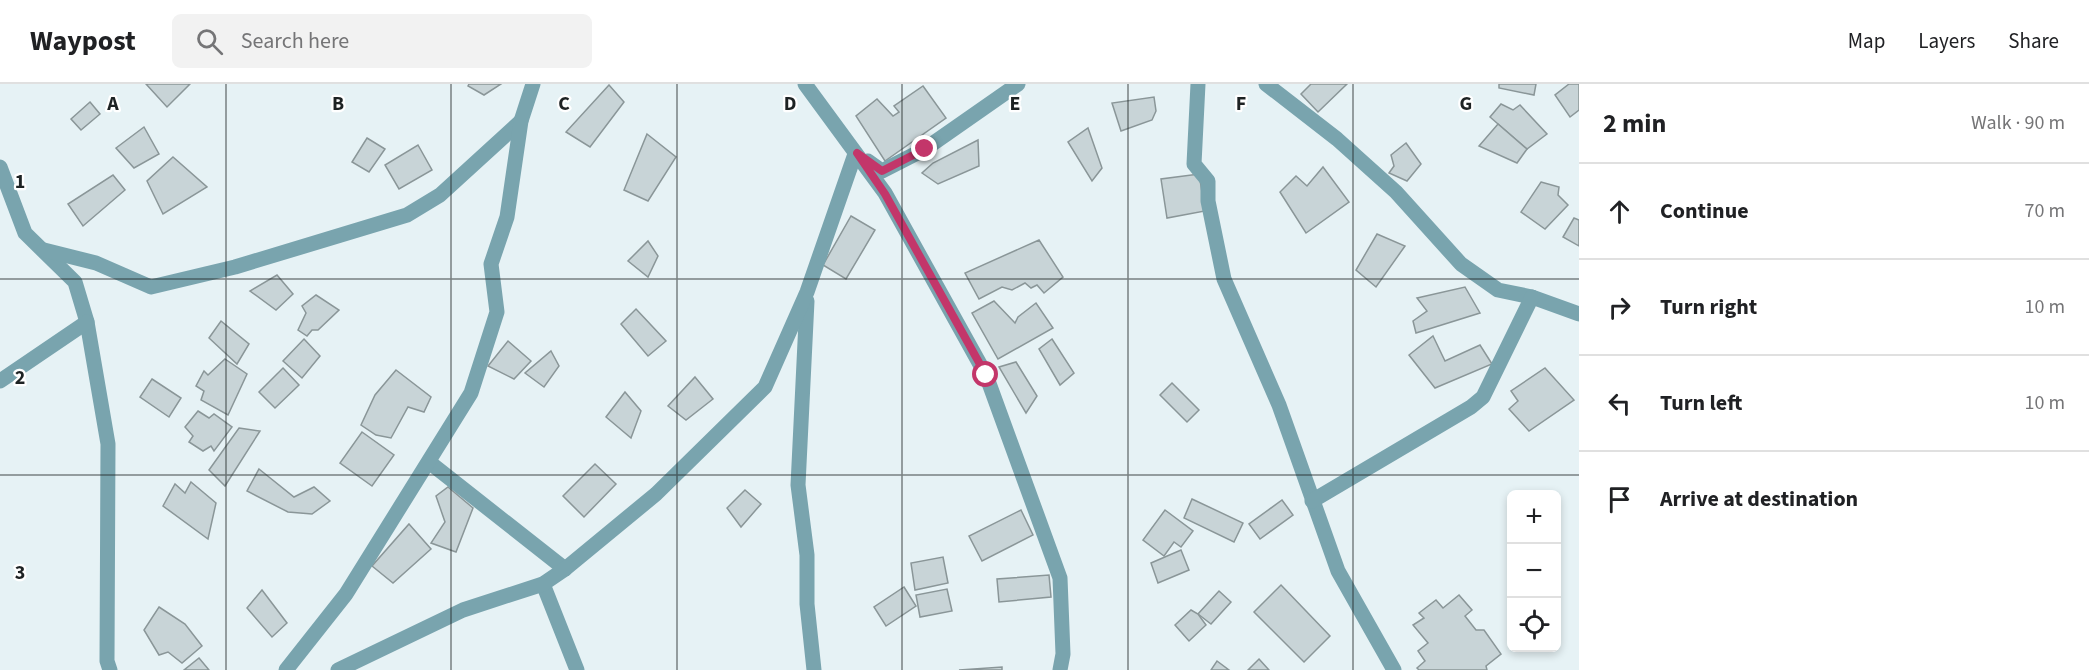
<!DOCTYPE html>
<meta charset="utf-8">
<style>
:root{--surface:#fff;--page:#f2f2f2;--text:#202124;--muted:#757577;--line:#e0e0e0}
body{margin:0;font-family:"Source Sans 3",sans-serif;background:var(--page);color:var(--text)}
.controls{position:absolute;right:18px;bottom:18px;display:grid;overflow:hidden;border-radius:9px;box-shadow:0 3px 9px #0003}
.controls button{width:54px;height:54px;display:grid;place-items:center;padding:0;border:0;border-bottom:2px solid var(--line);background:var(--surface);color:var(--text);font:30px sans-serif}
.stop{position:absolute;width:18px;height:18px;margin:-14px;border:4px solid #c3366a;border-radius:50%;background:#fff}
.stop.end{background:#c3366a;border-color:#fff;box-shadow:0 2px 6px #0008}
.list{margin:0;padding:0;list-style:none}
h2{display:flex;justify-content:space-between;align-items:center;height:78px;margin:0;padding:0 24px;font-size:26px}
h2 small{font-size:20px;font-weight:400;color:var(--muted)}
.list li{display:grid;grid-template-columns:39px 1fr auto;gap:18px;align-items:center;box-sizing:border-box;height:96px;padding:0 24px;border-top:2px solid var(--line)}
.list b{display:block;font-size:22px;white-space:nowrap}
.list em{font-size:20px;font-style:normal;color:var(--muted)}
.icon{flex:none;width:33px;height:33px;fill:none;stroke:currentColor;stroke-width:2;stroke-linecap:round;stroke-linejoin:round}
.map{position:relative;flex:none;width:1579px;height:586px;overflow:hidden}
header{display:flex;align-items:center;gap:36px;box-sizing:border-box;height:84px;padding:0 30px;background:var(--surface);border-bottom:2px solid var(--line)}
header strong{font-size:28px}
nav{display:flex;gap:33px;margin-inline-start:auto;font-size:21px}
.search{width:420px;height:54px;background:var(--page);display:flex;align-items:center;gap:15px;box-sizing:border-box;padding:0 21px;border-radius:9px;color:var(--muted);font-size:22px}
main{display:flex}
aside{flex:1;background:var(--surface)}
.map>svg:first-child{display:block}
.building{fill:#c8d4d7;stroke:#8a9698;stroke-width:1.5}
.lines{fill:none;stroke-linecap:round;stroke-linejoin:round}
.minor{stroke:#79a4ae;stroke-width:15}
.route{stroke:#c3366a;stroke-width:8}
.grid{fill:none;stroke:#1d2223;stroke-width:1.5;stroke-opacity:0.55}
.grid-label{font-size:20px;text-anchor:middle;font-weight:bold;fill:#1d2223;stroke:#fff;stroke-width:4.5;stroke-linejoin:round;paint-order:stroke}
</style>
<header>
<strong>Waypost</strong>
<div class="search"><svg class="icon" aria-label="search" viewBox="0 0 24 24"><circle cx="10" cy="10" r="6"/><path d="M15 15l6 6"/></svg>Search here</div>
<nav><a>Map</a><a>Layers</a><a>Share</a></nav>
</header>
<main>
<div class="map">
<svg width="1579" height="586" viewBox="0 0 1579 586">
<rect width="100%" height="100%" fill="#e6f2f5"/>
<g class="building">
<polygon points="146,0 190,0 167,23"/>
<polygon points="469,0 501,0 484,11 468,2"/>
<polygon points="1311,0 1347,0 1318,28 1301,10"/>
<polygon points="1499,0 1536,0 1534,11 1499,4"/>
<polygon points="1569,0 1579,0 1579,26 1570,33 1555,11"/>
<polygon points="609,1 624,18 590,63 566,48"/>
<polygon points="923,2 946,34 885,77 856,32 877,15 893,32 899,28 894,22"/>
<polygon points="1154,13 1156,27 1152,36 1121,47 1112,19"/>
<polygon points="90,18 100,30 81,46 71,35"/>
<polygon points="1501,20 1513,26 1520,21 1547,50 1527,65 1490,33"/>
<polygon points="1498,40 1527,65 1517,79 1479,62"/>
<polygon points="144,43 159,70 134,84 116,64"/>
<polygon points="1088,44 1102,84 1092,97 1068,58"/>
<polygon points="647,50 676,73 648,117 624,106"/>
<polygon points="367,54 385,65 369,88 352,78"/>
<polygon points="978,56 979,82 938,100 922,89 933,79"/>
<polygon points="1406,59 1421,80 1407,97 1389,89 1394,82 1391,71"/>
<polygon points="418,61 432,86 399,105 385,81"/>
<polygon points="173,73 207,103 163,130 147,97"/>
<polygon points="1323,83 1349,118 1306,149 1280,108 1296,92 1307,102"/>
<polygon points="1199,90 1205,127 1167,134 1161,95"/>
<polygon points="113,91 125,106 83,142 68,120"/>
<polygon points="1541,98 1559,103 1558,111 1568,121 1545,145 1521,128"/>
<polygon points="851,132 875,146 846,195 823,181"/>
<polygon points="1574,134 1579,136 1579,162 1563,153"/>
<polygon points="1377,150 1405,162 1376,203 1356,186"/>
<polygon points="1039,156 1063,193 1044,209 1037,201 1031,204 1025,199 1012,206 1002,203 979,215 965,189"/>
<polygon points="648,157 658,172 648,193 628,177"/>
<polygon points="277,191 293,210 276,226 250,207"/>
<polygon points="1465,203 1480,229 1416,249 1413,237 1427,227 1417,214"/>
<polygon points="316,211 339,226 318,246 312,246 307,252 298,246 306,229 302,222"/>
<polygon points="994,217 1015,239 1018,233 1036,219 1053,244 998,275 972,229"/>
<polygon points="636,225 666,257 648,272 621,240"/>
<polygon points="221,237 249,260 237,280 209,254"/>
<polygon points="1433,252 1445,277 1480,261 1492,280 1435,304 1409,271"/>
<polygon points="304,255 320,272 302,294 283,277"/>
<polygon points="1052,255 1074,289 1060,301 1039,265"/>
<polygon points="508,257 531,277 514,295 488,282"/>
<polygon points="551,267 559,282 544,303 525,289"/>
<polygon points="225,275 247,290 228,331 201,316 204,307 196,302 204,287 208,291"/>
<polygon points="1016,278 1037,312 1026,329 999,283"/>
<polygon points="283,284 299,301 275,324 259,308"/>
<polygon points="1545,284 1574,316 1529,347 1509,325 1518,317 1511,307"/>
<polygon points="396,286 431,313 424,328 408,323 391,354 376,351 361,341 375,311"/>
<polygon points="695,293 713,315 686,336 668,322"/>
<polygon points="152,295 181,314 169,333 140,313"/>
<polygon points="1172,299 1199,326 1187,338 1160,311"/>
<polygon points="625,308 641,327 631,354 606,333"/>
<polygon points="198,327 209,334 214,330 232,343 214,367 211,362 203,367 189,358 193,352 185,343"/>
<polygon points="239,344 260,347 225,402 209,386"/>
<polygon points="362,348 394,371 372,402 340,379"/>
<polygon points="595,380 616,400 584,433 563,412"/>
<polygon points="259,385 294,413 314,403 330,417 312,430 288,428 247,407"/>
<polygon points="191,398 216,419 208,455 163,422 175,400 185,409"/>
<polygon points="448,403 473,424 456,468 431,459 445,438 436,412"/>
<polygon points="745,406 761,420 741,443 727,424"/>
<polygon points="1192,415 1243,439 1234,458 1184,434"/>
<polygon points="1282,416 1293,431 1260,455 1249,440"/>
<polygon points="1021,426 1033,451 982,477 969,452"/>
<polygon points="1165,426 1193,447 1181,463 1174,458 1164,472 1143,456"/>
<polygon points="409,440 431,465 393,499 372,482"/>
<polygon points="1181,466 1189,486 1158,499 1151,479"/>
<polygon points="943,473 948,499 915,506 911,479"/>
<polygon points="1049,491 1051,513 999,518 997,495"/>
<polygon points="1281,501 1330,552 1304,578 1254,528"/>
<polygon points="904,503 916,522 886,542 874,523"/>
<polygon points="947,505 952,527 920,533 916,511"/>
<polygon points="262,506 287,539 272,553 247,524"/>
<polygon points="1219,507 1231,518 1211,540 1198,530"/>
<polygon points="1459,511 1472,526 1465,532 1476,546 1484,546 1501,570 1486,582 1487,586 1419,586 1417,584 1425,577 1418,567 1428,559 1413,541 1424,534 1419,529 1436,516 1443,524"/>
<polygon points="159,523 185,540 202,562 182,579 168,568 159,571 144,546"/>
<polygon points="1191,526 1198,530 1206,541 1189,557 1175,541"/>
<polygon points="199,574 209,586 184,586"/>
<polygon points="1259,575 1269,586 1248,586"/>
<polygon points="1217,577 1229,586 1211,586"/>
<polygon points="1002,583 1002,586 959,586"/>
</g>
<g class="lines">
<g class="minor">
<polyline points="805,0 885,109 986,291 1060,494 1063,570 1060,586"/>
<polyline points="1198,0 1194,80 1208,97 1208,117 1224,195 1279,321 1338,487 1394,586"/>
<polyline points="1266,0 1337,55 1396,108 1461,180 1498,206 1532,213 1579,230"/>
<polyline points="868,77 882,87 925,65 1018,0"/>
<polyline points="0,83 25,149 75,198 87,238 108,360 107,577 110,586"/>
<polyline points="44,166 96,179 151,203 235,183 407,131 440,111 521,37"/>
<polyline points="807,217 798,401 807,471 807,520 814,586"/>
<polyline points="0,297 87,238"/>
<polyline points="429,378 565,485"/>
<polyline points="1312,417 1471,323 1483,313 1532,213"/>
<polyline points="543,500 577,586"/>
<polyline points="286,586 346,510 471,309 497,228 491,180 507,133 521,37 533,0"/>
<polyline points="338,586 463,526 543,500 565,485 656,410 765,303 807,208 855,70"/>
</g>
</g>
<g class="lines">
<polyline class="route" points="925,65 882,87 857,69 885,110 986,291"/>
</g>
<path class="grid" d="M226,0V586M451,0V586M677,0V586M902,0V586M1128,0V586M1353,0V586M0,195H1579M0,391H1579"/>
<g class="grid-label">
<text x="113" y="26">A</text>
<text x="338" y="26">B</text>
<text x="564" y="26">C</text>
<text x="790" y="26">D</text>
<text x="1015" y="26">E</text>
<text x="1241" y="26">F</text>
<text x="1466" y="26">G</text>
<text x="20" y="104">1</text>
<text x="20" y="300">2</text>
<text x="20" y="495">3</text>
</g>
</svg>
<div class="controls">
<button>+</button>
<button>−</button>
<button><svg class="icon" aria-label="locate" viewBox="0 0 24 24"><circle cx="12" cy="12" r="6"/><path d="M12 2v4M12 18v4M2 12h4M18 12h4"/></svg></button>
</div>
<div class="stop" style="left:986px;top:291px"></div>
<div class="stop end" style="left:925px;top:65px"></div>
</div>
<aside>
<h2>2 min<small>Walk · 90 m</small></h2>
<ul class="list">
<li><svg class="icon" aria-label="ahead" viewBox="0 0 24 24"><path d="M12 20V5M6 11l6-6 6 6"/></svg><div><b>Continue</b></div><em>70 m</em></li>
<li><svg class="icon" aria-label="right" viewBox="0 0 24 24"><path d="M7 20v-9h11M14 6l5 5-5 5"/></svg><div><b>Turn right</b></div><em>10 m</em></li>
<li><svg class="icon" aria-label="left" viewBox="0 0 24 24"><path d="M17 20v-9H6M10 6l-5 5 5 5"/></svg><div><b>Turn left</b></div><em>10 m</em></li>
<li><svg class="icon" aria-label="arrive" viewBox="0 0 24 24"><path d="M6 21V4h12l-3 4 3 4H6"/></svg><div><b>Arrive at destination</b></div></li>
</ul>
</aside>
</main>
